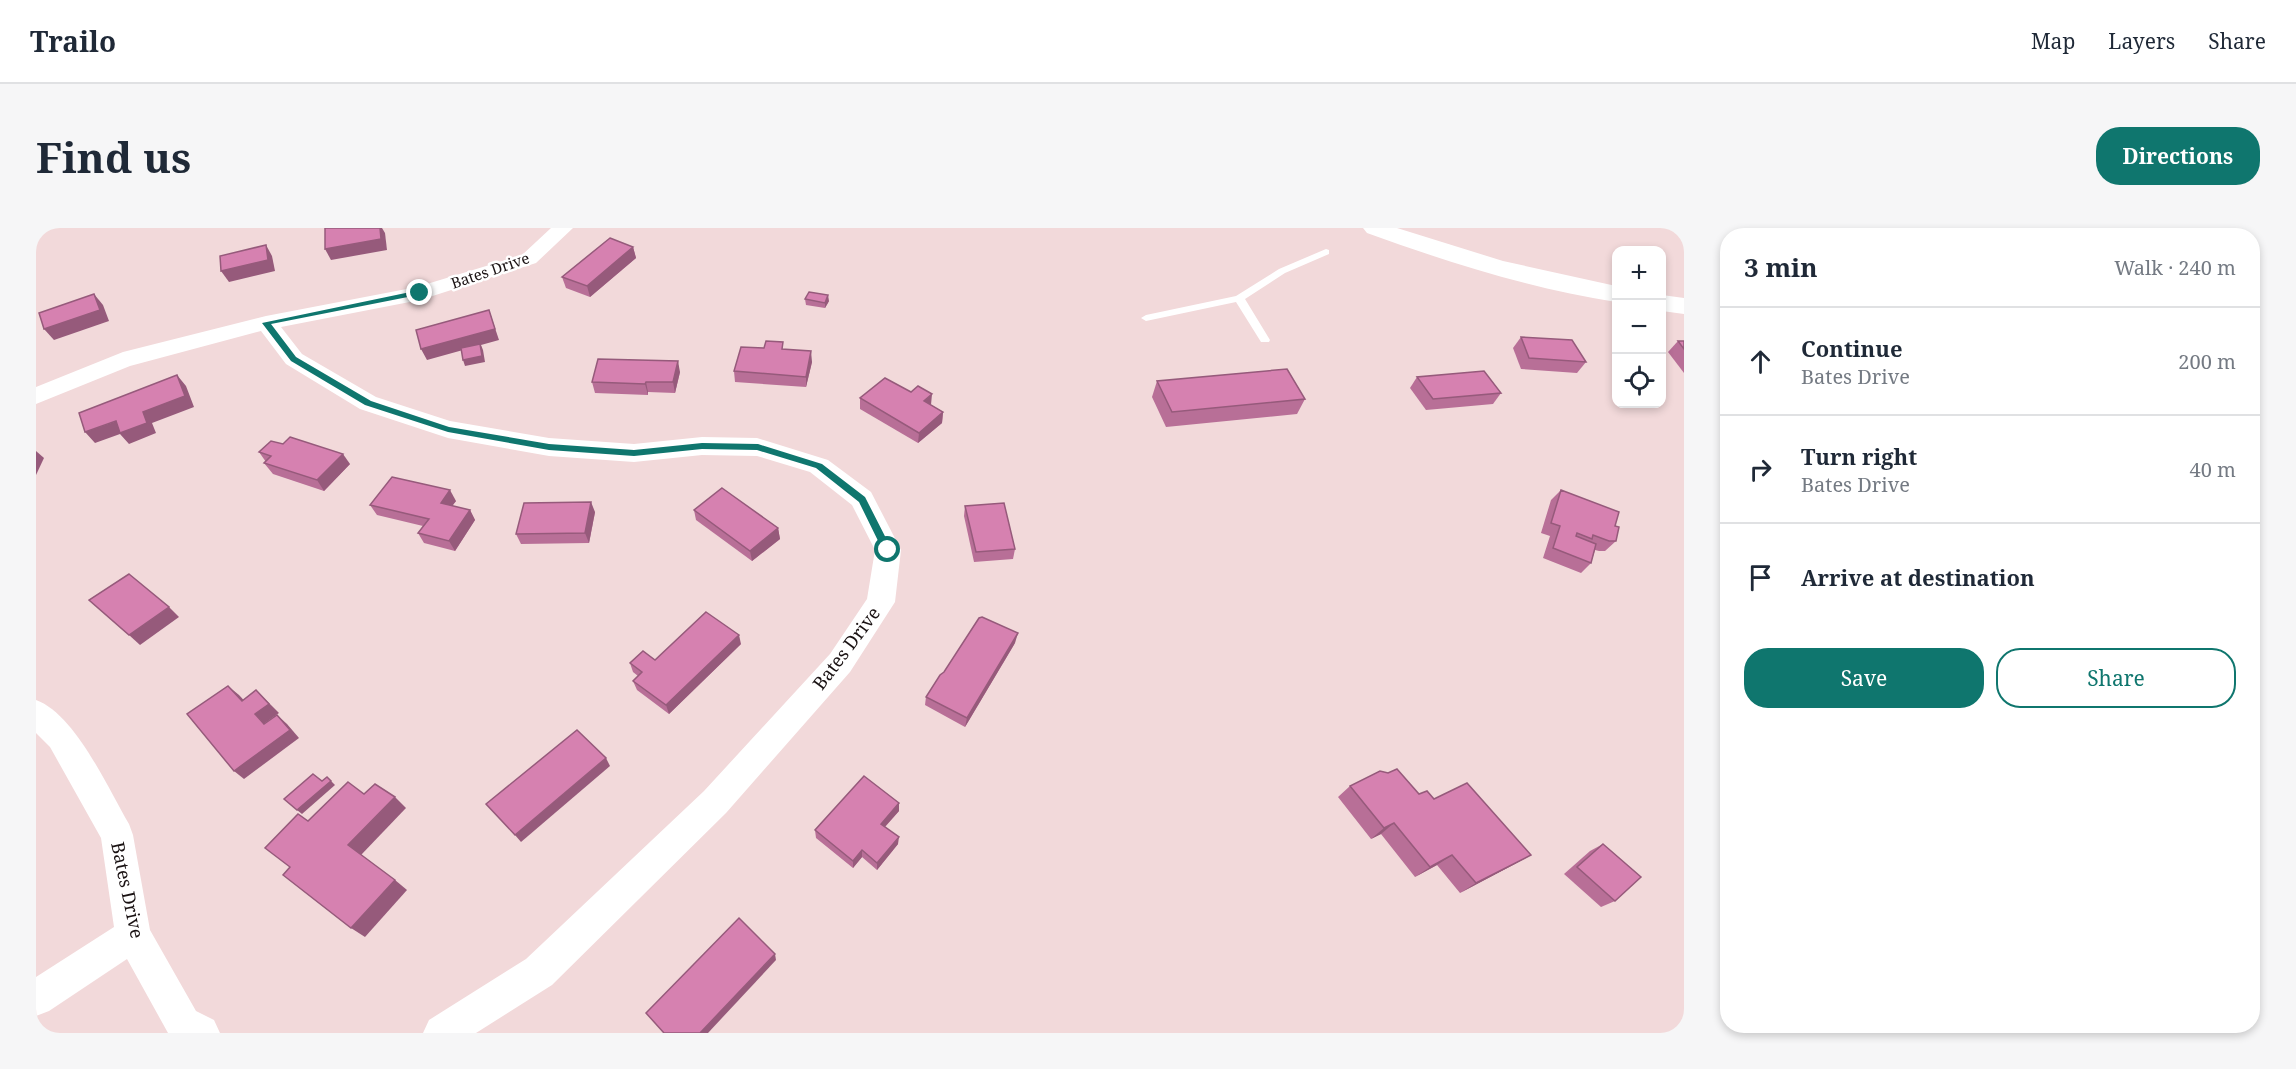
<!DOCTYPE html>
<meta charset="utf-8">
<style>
:root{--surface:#fff;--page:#f6f6f7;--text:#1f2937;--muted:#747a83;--line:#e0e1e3;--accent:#0f766e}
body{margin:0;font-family:"Noto Serif",serif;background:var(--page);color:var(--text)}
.controls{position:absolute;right:18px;top:18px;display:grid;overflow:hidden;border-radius:12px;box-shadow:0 3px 9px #0003}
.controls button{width:54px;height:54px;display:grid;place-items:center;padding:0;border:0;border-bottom:2px solid var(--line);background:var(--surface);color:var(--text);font:30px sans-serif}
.stop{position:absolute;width:18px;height:18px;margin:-14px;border:4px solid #0f766e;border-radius:50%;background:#fff}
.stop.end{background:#0f766e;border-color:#fff;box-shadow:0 2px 6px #0008}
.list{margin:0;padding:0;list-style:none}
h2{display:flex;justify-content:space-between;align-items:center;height:78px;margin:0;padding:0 24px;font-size:26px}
h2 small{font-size:20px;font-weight:400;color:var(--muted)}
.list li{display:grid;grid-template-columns:39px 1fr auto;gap:18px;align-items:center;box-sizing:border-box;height:108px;padding:0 24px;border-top:2px solid var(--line)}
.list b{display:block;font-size:22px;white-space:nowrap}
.list p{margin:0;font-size:20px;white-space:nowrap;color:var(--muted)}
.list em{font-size:20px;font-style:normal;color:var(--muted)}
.actions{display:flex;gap:12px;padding:18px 24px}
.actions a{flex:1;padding:14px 0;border:2px solid var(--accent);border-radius:24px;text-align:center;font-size:21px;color:var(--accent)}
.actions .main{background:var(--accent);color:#fff}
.icon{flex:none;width:33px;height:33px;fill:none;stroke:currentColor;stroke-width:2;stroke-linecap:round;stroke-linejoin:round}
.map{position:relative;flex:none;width:1648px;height:805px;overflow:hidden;border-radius:24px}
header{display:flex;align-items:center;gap:36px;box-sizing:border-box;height:84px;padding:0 30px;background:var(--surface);border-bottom:2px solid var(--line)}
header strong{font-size:28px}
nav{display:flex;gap:33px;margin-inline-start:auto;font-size:21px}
.intro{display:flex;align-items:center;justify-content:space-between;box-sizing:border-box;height:144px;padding:0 36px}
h1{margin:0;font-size:42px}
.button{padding:15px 27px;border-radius:24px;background:var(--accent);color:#fff;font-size:21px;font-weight:700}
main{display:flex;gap:36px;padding:0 36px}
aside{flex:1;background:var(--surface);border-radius:24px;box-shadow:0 3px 9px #0003}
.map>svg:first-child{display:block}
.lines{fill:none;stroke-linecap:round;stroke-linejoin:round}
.lane{fill:#fff;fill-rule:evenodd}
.street{fill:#fff;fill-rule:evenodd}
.secondary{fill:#fff;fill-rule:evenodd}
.wall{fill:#b86f97}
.shaded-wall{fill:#965a7b}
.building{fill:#d681b0;stroke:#965a7b;stroke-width:1.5}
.route{fill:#0f766e}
.labels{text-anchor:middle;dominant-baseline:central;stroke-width:5;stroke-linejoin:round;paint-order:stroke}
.far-street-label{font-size:15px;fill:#1a1213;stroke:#fff}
.street-label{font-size:18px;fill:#1a1213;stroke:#fff}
</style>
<header>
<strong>Trailo</strong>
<nav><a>Map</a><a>Layers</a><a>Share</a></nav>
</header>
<div class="intro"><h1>Find us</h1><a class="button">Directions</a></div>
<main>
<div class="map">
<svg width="1648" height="805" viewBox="0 0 1648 805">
<rect width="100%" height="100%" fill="#f2d9da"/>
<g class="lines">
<polygon class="lane" points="1290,21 1293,22 1293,26 1249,45 1209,71 1234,112 1233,114 1225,114 1200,74 1110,93 1105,90 1110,87 1200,68 1243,41"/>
<g class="street">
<polygon points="515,0 537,0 500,35 384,72 245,99 266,126 340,169 414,193 513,210 598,216 666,209 721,210 792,232 835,264 865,322 859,374 814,444 690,585 516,757 440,805 387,805 393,792 490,731 668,563 794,426 831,371 839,322 816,277 774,244 721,228 666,227 598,234 513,228 412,210 324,181 250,136 225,103 94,138 0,176 0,159 87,124 230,88 381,59 486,27"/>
<path d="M0,472C39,486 72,560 93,596L97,607L114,702L160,783L178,792L184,805H132L91,731L13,783L0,788V749L78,699L65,610L14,519L0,505Z"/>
</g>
<g class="secondary">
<path d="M1327,0H1361L1467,33L1580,58V74C1496,61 1411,34 1331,5Z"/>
<polygon points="1626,67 1648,70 1648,86 1626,83"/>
</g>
</g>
<g class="wall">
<polygon points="597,19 600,30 554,69 530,60 526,49"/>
<polygon points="769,71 793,73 789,80 770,77"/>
<polygon points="1485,109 1550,134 1541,145 1485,141 1477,120"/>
<polygon points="1642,113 1648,113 1648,145 1632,124"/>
<polygon points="748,121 776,134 770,159 699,154 698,143"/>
<polygon points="644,144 639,165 612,164 612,167 559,165 556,154"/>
<polygon points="1381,149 1465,165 1457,176 1390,182 1374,160"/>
<polygon points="1121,153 1269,171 1261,186 1130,199 1116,169"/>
<polygon points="824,170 895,177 907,184 906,195 882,215 824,181"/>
<polygon points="223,224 314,236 288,263 237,246 228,235 230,234"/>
<polygon points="1525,262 1579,298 1580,313 1569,323 1563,323 1559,322 1555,335 1545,345 1507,330 1514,308 1505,305 1515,272"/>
<polygon points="420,273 416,278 434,282 439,292 419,323 388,315 382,305 387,298 341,287 334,277"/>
<polygon points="929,278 979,321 977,331 938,334 928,288"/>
<polygon points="658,282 742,300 744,311 716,333 660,292"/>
<polygon points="559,284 553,315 485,316 480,306"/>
<polygon points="979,415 929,499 889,477 890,469 908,444"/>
<polygon points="705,416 633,486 601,462 597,453 602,448 597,444 594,435 619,432"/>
<polygon points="1314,558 1383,566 1398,571 1495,627 1424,665 1401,637 1379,649 1345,606 1335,611 1302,569"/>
<polygon points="863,583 849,599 862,616 841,642 826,629 817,640 780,610 779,602"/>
<polygon points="1567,616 1579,673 1565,679 1528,646 1554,623"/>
</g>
<g class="shaded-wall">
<polygon points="344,0 346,0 349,5 351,22 295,32 289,21"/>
<polygon points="230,17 236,28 239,43 193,54 185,43"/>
<polygon points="597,19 600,30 554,69 551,58"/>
<polygon points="58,66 67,77 73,93 18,112 8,101"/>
<polygon points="792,67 793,73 789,80 789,75"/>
<polygon points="453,82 463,112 445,117 447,122 449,134 429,138 427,132 445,117 391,132 385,121"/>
<polygon points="775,123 776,134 770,159 770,149"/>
<polygon points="642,133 644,144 639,165 637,154"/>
<polygon points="141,147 150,158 158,179 116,195 120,205 93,216 84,206 59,215 49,204 107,184"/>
<polygon points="610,154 612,164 612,167 609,156"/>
<polygon points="896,166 895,177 888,173"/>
<polygon points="907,184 906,195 882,215 883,205"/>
<polygon points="0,223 8,230 0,247"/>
<polygon points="307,226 314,236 288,263 281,252"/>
<polygon points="414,262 420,273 410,286 405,275"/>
<polygon points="555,274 559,284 553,315 549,305"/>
<polygon points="434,282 439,292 419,323 413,313"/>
<polygon points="742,300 744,311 716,333 714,323"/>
<polygon points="133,379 143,389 104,417 93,407"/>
<polygon points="982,405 979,415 929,499 931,490"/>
<polygon points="703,407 705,416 633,486 630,477"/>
<polygon points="192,458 203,467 216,481 206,473"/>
<polygon points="220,462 243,485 229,495 238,505 228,496 219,486"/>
<polygon points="241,487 251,496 263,510 208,551 198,543"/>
<polygon points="570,530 574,538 485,614 479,607"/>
<polygon points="291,549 299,557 266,586 261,582"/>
<polygon points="359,569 370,580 325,627 312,617"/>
<polygon points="863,575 863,583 845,603 845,596"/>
<polygon points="1358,595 1345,606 1335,611 1348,600"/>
<polygon points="863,609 862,616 841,642 841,635"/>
<polygon points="826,622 826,629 817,640 817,633"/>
<polygon points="1416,627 1401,637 1379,649 1394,639"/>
<polygon points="1495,627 1477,637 1424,665 1440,655"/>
<polygon points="359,652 371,662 329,709 315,700"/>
<polygon points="739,726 740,732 672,805 664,805"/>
</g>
<g class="building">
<polygon points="289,0 344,0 345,11 289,21"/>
<polygon points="574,10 597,19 551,58 526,49"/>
<polygon points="230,17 232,32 185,43 184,28"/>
<polygon points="773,64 792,67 789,75 769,71"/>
<polygon points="58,66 64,82 8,101 3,85"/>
<polygon points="453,82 459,101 385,121 380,102"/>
<polygon points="1485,109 1536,112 1550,134 1493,130"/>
<polygon points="730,113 747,114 746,121 775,123 770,149 698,143 705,119 728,120"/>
<polygon points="1642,113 1648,113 1648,121"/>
<polygon points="444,116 446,128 427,132 425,120"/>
<polygon points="562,131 642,133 637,154 610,154 609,156 556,154"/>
<polygon points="1251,141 1269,171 1136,184 1121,153"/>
<polygon points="1448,143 1465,165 1397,171 1381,149"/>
<polygon points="141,147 149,168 107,184 111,195 84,205 80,193 49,204 43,185"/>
<polygon points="849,150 875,164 882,158 896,166 888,173 907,184 883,205 824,170"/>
<polygon points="254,209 307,226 281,252 228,235 235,228 223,224 235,213 247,216"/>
<polygon points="356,249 414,262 405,275 434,282 413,313 382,305 393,291 334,277"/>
<polygon points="686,260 742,300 714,323 658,282"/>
<polygon points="1525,262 1583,284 1579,298 1583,299 1580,313 1573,313 1557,307 1556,311 1541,305 1540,308 1560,316 1555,335 1517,320 1524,298 1515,295"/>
<polygon points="555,274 549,305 480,306 488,275"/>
<polygon points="968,275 979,321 940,324 929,278"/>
<polygon points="93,346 133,379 93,407 53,372"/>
<polygon points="670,384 703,407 630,477 597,453 606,444 594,435 607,423 619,432"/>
<polygon points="946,389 982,405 931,490 890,469 904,447 908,444 943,390"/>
<polygon points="192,458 206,473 220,462 233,476 219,486 228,496 241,487 254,502 198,543 151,486"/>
<polygon points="541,502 570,530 479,607 450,576"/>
<polygon points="1361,541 1383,566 1391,563 1398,571 1431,555 1495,627 1440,655 1416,627 1394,639 1358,595 1348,600 1314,558 1344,543 1352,545"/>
<polygon points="277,546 286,553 291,549 295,553 261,582 248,571"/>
<polygon points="828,548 863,575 845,596 863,609 841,635 826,622 817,633 779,602"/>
<polygon points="312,554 328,566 339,556 359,569 312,617 359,652 315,700 247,647 254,639 229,620 262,586 272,593"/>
<polygon points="1567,616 1605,649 1579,673 1541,639"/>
<polygon points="703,690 739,726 664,805 628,805 610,785"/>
</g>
<polygon class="route" points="384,62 387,66 235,96 260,129 335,173 413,199 513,216 598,222 666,215 722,216 786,236 829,269 856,322 855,325 848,325 823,274 780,240 721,222 666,221 598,228 513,222 412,204 329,177 255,133 226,95"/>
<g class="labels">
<g class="far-street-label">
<text transform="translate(454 42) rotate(-19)">Bates Drive</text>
</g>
<g class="street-label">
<text transform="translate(810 420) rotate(-53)">Bates Drive</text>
<text transform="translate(92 662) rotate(78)">Bates Drive</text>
</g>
</g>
</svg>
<div class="controls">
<button>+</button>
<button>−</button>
<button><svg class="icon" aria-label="locate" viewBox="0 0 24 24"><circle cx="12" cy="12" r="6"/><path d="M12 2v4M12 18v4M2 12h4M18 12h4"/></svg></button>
</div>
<div class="stop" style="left:852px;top:322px"></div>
<div class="stop end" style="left:384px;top:65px"></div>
</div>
<aside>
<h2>3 min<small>Walk · 240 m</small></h2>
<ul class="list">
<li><svg class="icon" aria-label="ahead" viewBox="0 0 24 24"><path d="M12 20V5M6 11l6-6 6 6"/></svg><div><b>Continue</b><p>Bates Drive</p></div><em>200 m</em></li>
<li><svg class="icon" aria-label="right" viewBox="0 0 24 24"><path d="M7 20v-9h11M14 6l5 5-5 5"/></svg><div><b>Turn right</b><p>Bates Drive</p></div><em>40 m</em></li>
<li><svg class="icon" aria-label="arrive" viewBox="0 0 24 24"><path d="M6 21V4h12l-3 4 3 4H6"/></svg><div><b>Arrive at destination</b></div></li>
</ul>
<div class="actions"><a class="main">Save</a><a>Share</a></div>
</aside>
</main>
